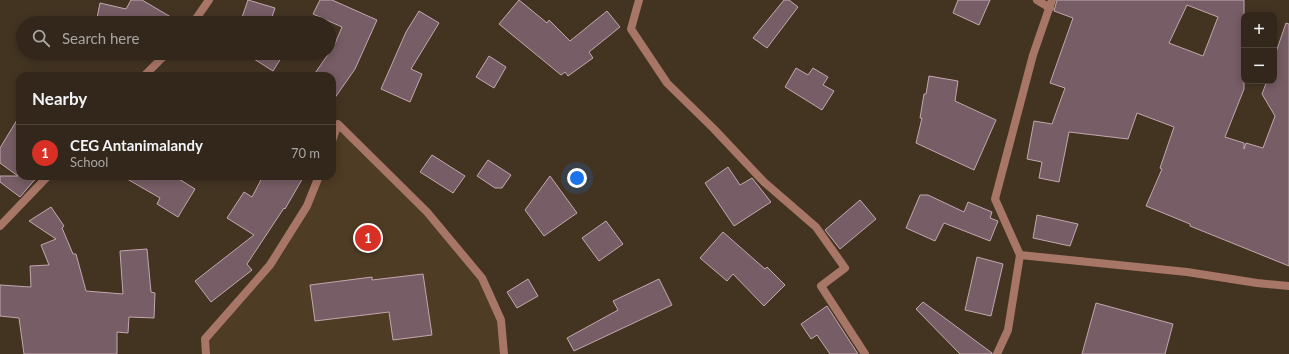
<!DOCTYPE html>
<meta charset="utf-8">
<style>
:root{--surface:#32271a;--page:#3d3327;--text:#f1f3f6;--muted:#a8a5a2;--line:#4d4439;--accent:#d93025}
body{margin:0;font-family:Lato,sans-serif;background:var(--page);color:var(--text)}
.controls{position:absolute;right:12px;top:12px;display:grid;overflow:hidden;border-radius:8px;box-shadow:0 2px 10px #0003}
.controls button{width:36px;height:36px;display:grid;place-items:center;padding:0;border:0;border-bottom:1px solid var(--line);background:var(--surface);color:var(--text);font:20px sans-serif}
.you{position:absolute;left:577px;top:178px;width:14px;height:14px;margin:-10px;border:3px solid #fff;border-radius:50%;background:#1a73e8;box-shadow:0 0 0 6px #1a73e833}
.badge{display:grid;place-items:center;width:26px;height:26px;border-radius:50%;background:var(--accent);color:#fff;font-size:13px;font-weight:700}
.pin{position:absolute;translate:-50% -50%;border:2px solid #fff;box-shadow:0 1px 4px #0006}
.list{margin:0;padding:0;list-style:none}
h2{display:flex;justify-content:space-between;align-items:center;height:52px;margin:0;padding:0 16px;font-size:17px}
h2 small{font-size:13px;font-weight:400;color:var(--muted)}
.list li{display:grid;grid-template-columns:26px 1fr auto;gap:12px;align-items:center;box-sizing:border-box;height:56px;padding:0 16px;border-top:1px solid var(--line)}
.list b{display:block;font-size:15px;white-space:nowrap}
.list p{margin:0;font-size:13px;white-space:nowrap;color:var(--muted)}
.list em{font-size:13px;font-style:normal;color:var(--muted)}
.icon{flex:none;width:22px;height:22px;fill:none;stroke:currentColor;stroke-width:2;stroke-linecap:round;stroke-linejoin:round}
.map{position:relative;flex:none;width:1289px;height:354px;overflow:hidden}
.search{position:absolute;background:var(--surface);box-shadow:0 2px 10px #0003;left:16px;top:16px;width:320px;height:44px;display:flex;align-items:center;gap:10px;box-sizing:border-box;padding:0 14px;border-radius:22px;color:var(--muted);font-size:15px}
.panel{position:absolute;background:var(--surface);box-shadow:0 2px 10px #0003;left:16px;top:72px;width:320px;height:108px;border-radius:12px}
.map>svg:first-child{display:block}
.built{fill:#4e3c24}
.building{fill:#775d65;stroke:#c4a7af;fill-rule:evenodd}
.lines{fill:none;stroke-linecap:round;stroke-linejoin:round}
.street{stroke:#a87666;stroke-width:8}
</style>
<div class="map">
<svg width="1289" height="354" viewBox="0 0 1289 354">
<rect width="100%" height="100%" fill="#433422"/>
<polygon class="built" points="338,124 427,212 482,278 501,320 504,354 206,354 205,339 270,265 307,206 319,176 332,176 332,141"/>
<g class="building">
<polygon points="131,0 142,0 181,23 96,23 100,3 126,9"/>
<polygon points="248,0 275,8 270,23 240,23"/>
<polygon points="320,0 332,0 377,20 355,69 332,102 332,76 313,76 334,46 342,27 313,14"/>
<polygon points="519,0 547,23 549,20 570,41 607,11 620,27 589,52 593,58 568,76 565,72 561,75 499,24"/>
<polygon points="784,0 789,0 798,7 767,48 753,38"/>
<polygon points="958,0 990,0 979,25 953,13"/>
<path d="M1057,0H1244V89L1225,137L1244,143V149L1246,143L1263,148L1275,116L1262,94L1267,81H1274V58L1286,23L1289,24V266L1190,226V224L1146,206L1162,169L1160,168L1174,127L1137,113L1128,139L1069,132L1059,182L1039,178L1042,162L1027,159L1034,121L1052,124L1065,88L1050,83L1073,18L1054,11ZM1187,5L1218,17L1203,56L1169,43Z"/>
<polygon points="419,11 439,23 411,69 422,74 410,102 381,89 406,32"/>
<polygon points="258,53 279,53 283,55 273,71 254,59"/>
<polygon points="489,56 506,67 494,88 476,77"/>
<polygon points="796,68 808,75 813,68 828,77 823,85 834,91 822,110 785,87"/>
<polygon points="929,76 958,81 955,101 996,120 974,170 916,143 922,118 920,118 924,94 926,94"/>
<polygon points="20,115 20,176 38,176 20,197 0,182 0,176 18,176 0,163 0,148"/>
<polygon points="432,155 465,176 453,193 420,172"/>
<polygon points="488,160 511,175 502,188 495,188 477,176"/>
<polygon points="728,167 740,185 752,178 771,202 734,226 705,183"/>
<polygon points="122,176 174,176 195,189 178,217 157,204 160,198"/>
<polygon points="263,176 304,176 285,209 284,208 247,264 252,270 211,302 195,281 254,235 227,218 244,192 252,197"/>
<polygon points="550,176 577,213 544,236 525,210"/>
<polygon points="920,195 928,195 964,212 968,202 992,212 990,218 998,221 990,241 944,223 935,241 906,228"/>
<polygon points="860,200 876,219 840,249 825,230"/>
<polygon points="51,207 64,226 62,228 73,254 76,254 86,291 123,294 120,251 147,249 151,292 155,293 154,318 129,317 128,333 117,332 117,354 24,354 19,318 0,316 0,285 31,287 30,266 49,265 41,245 56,239 29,221"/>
<polygon points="1037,215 1078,224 1070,246 1033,238"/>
<polygon points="606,221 623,244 599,261 582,238"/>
<polygon points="723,232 765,269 767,267 785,285 764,306 733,274 727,281 700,258"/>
<polygon points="977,257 1003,264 991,316 965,310"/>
<polygon points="423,274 432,335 393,340 389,312 315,321 310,285 372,277 372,280"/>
<polygon points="528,279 538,296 517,308 507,292"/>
<polygon points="659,279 672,305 574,351 567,338 618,310 613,301"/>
<polygon points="923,302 992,353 992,354 960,354 916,309"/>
<polygon points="1096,303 1173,324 1165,354 1082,354"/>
<polygon points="827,306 858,354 830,354 817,335 811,339 801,324"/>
</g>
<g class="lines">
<g class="street">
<polyline points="639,0 631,29 667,83 714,129 764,182 816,227 845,268 821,286 865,354"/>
<polyline points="1037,0 1050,8"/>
<polyline points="193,23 209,0"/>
<polyline points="144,76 167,53"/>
<polyline points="332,141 338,124 427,212 482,278 501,320 504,354"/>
<polyline points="0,226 48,176"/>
<polyline points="1020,255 1187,272 1257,283 1289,286"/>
<polyline points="206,354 205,339 270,265 307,206 319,176"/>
<polyline points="997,354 1008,330 1020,255 995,199 1033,55 1052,0"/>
</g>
</g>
</svg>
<div class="controls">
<button>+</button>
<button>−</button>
</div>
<div class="you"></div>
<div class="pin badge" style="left:368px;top:238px">1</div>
<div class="search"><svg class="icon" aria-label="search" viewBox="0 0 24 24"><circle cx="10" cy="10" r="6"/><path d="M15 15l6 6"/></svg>Search here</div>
<section class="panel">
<h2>Nearby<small></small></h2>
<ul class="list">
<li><span class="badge">1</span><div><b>CEG Antanimalandy</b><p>School</p></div><em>70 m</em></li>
</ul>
</section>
</div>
